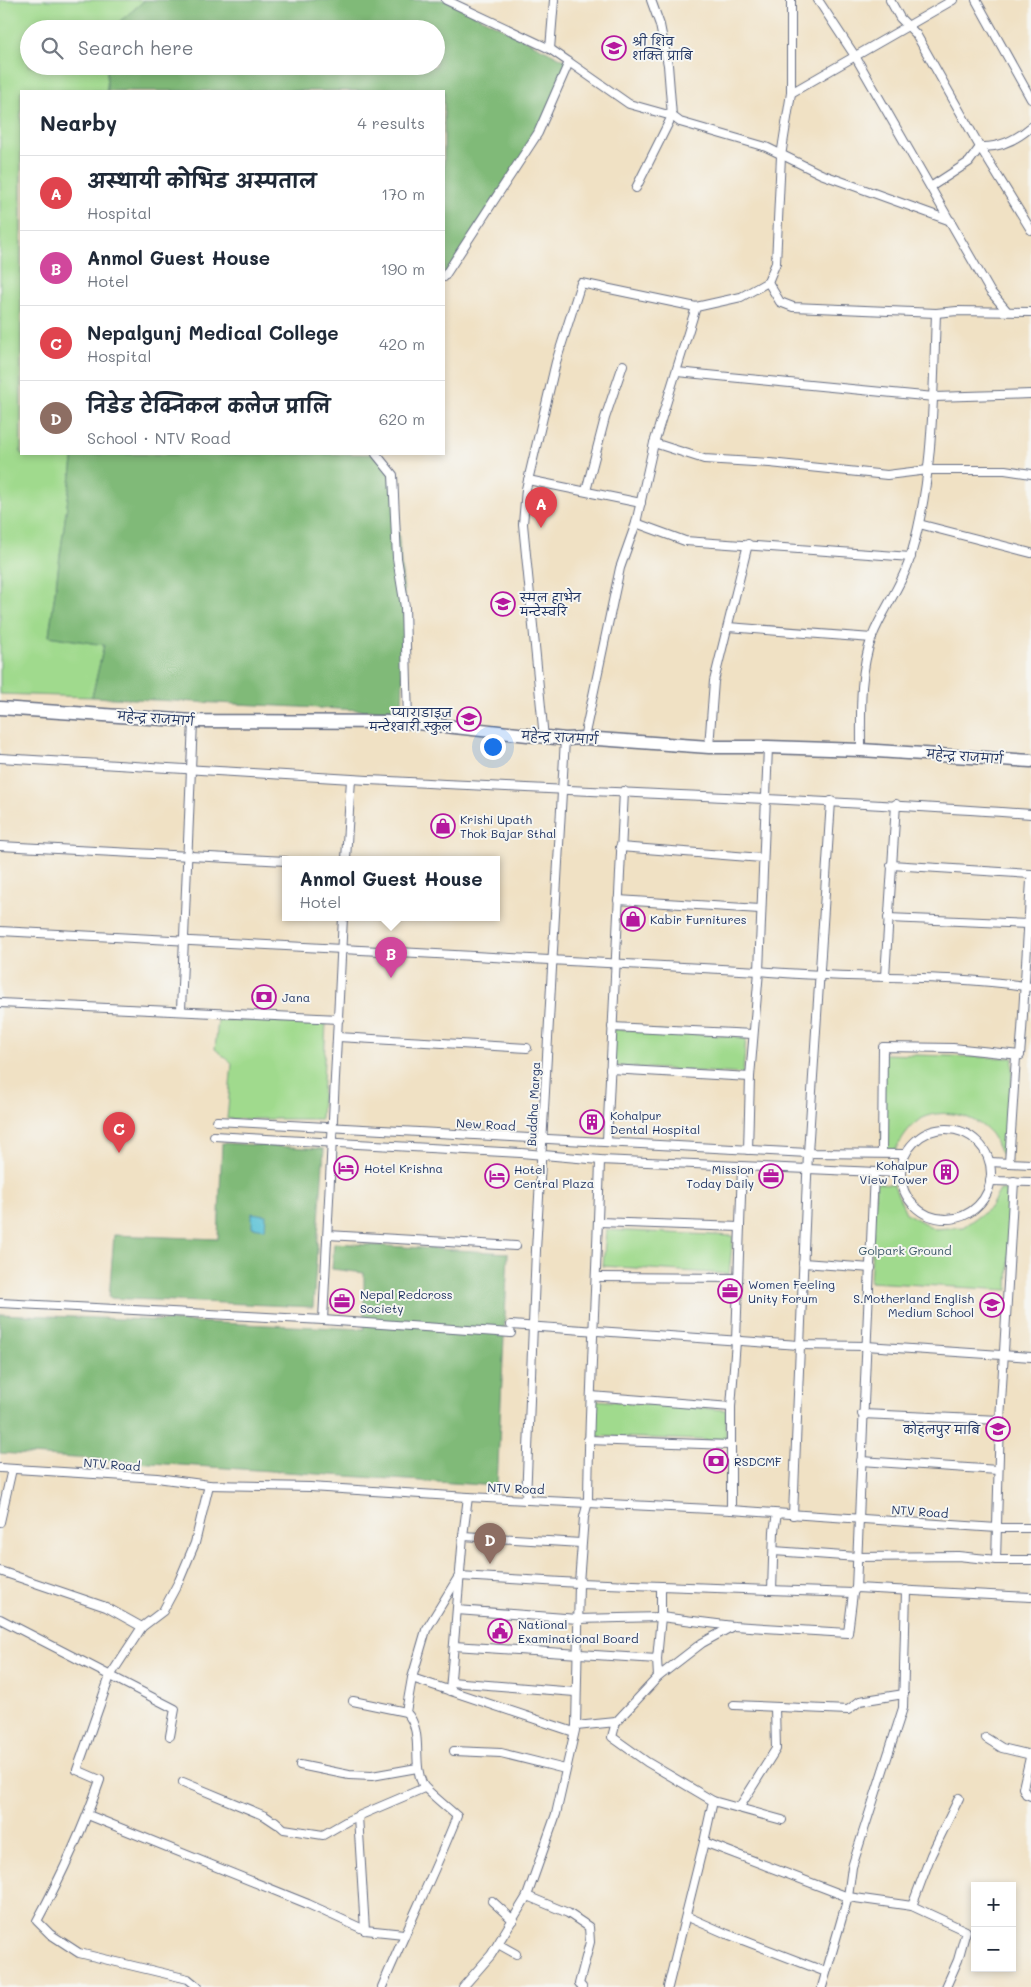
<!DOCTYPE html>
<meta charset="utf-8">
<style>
:root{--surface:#fff;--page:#f2f2f3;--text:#1f2937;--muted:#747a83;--line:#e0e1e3;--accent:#b5179e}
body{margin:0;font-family:Mali,"Playpen Sans Deva",sans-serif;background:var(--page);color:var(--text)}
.controls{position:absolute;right:15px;bottom:15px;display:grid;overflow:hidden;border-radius:0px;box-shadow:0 2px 8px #0003}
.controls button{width:45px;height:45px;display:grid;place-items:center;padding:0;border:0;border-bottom:1px solid var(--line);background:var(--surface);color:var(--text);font:25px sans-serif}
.you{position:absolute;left:492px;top:746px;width:18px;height:18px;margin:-12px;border:4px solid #fff;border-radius:50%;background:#1a73e8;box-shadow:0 0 0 8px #1a73e833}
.badge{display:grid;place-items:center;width:32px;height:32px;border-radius:50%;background:var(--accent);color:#fff;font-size:16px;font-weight:700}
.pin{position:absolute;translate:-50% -41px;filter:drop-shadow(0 1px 2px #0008)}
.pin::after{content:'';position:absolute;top:26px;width:18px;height:15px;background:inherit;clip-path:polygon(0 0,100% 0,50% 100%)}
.popup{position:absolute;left:282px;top:856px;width:218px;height:65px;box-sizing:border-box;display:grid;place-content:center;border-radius:0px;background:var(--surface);filter:drop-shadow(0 1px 4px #0005);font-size:16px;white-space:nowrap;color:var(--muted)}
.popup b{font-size:19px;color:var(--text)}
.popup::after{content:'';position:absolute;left:50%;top:100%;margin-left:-10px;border:10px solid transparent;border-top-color:var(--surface)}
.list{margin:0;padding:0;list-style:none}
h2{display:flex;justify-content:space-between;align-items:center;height:65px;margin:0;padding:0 20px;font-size:21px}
h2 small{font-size:16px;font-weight:400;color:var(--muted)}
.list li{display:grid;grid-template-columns:32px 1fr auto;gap:15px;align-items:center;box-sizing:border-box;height:75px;padding:0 20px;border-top:1px solid var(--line)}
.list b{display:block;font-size:19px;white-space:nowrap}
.list p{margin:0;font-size:16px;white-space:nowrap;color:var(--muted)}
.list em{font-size:16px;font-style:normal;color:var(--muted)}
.icon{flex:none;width:28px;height:28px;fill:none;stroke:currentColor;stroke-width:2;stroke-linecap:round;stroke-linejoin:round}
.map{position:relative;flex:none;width:1031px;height:1987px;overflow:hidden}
.search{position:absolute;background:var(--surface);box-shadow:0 2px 8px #0003;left:20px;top:20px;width:425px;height:55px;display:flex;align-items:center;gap:12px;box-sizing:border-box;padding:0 18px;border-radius:28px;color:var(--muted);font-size:19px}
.panel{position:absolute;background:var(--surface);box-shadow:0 2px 8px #0003;left:20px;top:90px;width:425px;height:365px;border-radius:0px}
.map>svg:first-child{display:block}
.green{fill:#a0da8d;stroke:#5e8476}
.forest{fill:#80ba78;stroke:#4e746b}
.water{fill:#58c1d5;stroke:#3a789a}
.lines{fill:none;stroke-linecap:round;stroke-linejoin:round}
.minor-casing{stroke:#666d82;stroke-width:10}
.trunk-casing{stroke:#666d82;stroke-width:15}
.minor{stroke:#fff;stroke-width:8}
.trunk{stroke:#fff;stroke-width:12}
.labels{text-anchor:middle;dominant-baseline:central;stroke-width:4;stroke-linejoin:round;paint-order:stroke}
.poi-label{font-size:12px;fill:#1b2f5e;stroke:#f6f6f2;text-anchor:start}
.street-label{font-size:12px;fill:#1b2f5e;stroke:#f6f6f2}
.park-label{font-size:12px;fill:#3c5a6a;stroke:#f6f6f2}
</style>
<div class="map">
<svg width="1031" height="1987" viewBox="0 0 1031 1987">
<rect width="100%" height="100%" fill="#f6f6f2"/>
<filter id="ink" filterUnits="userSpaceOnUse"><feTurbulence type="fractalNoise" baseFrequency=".02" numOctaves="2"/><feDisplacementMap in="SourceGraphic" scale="10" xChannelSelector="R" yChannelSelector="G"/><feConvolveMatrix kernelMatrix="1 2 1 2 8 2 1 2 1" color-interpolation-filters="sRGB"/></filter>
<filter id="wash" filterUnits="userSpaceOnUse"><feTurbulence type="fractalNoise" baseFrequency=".0096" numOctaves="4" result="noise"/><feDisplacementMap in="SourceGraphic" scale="20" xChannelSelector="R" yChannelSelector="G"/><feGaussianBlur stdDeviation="1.12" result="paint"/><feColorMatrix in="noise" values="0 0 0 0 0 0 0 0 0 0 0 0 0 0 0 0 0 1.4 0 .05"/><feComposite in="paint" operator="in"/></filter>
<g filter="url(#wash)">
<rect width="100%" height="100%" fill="#f0e1c4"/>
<g class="green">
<polygon points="0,0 145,0 111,29 29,29 29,66 107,66 107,91 21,91 21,454 74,454 49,636 104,645 92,697 0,694"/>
<polygon points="218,1020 326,1023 321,1119 227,1119 232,1063 215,1049"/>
<polygon points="614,1029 746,1037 743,1074 613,1066"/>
<path d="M883,1054L1013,1058L1007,1160C998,1152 997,1142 991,1134C974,1114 941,1107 919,1120C908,1128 901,1139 895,1151L882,1150Z"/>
<polygon points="876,1183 893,1184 906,1213 935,1229 963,1227 990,1208 1000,1190 1011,1190 1008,1290 870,1282"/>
<polygon points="606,1230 733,1236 729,1274 603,1266"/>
<polygon points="594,1400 726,1410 726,1441 591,1436"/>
</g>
<g class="forest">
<polygon points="145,0 446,0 569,62 538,133 444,277 444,91 107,91 107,66 436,66 436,29 111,29"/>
<polygon points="74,454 376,454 393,475 405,607 402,712 92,697 104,645 49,636"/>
<polygon points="222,1143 324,1149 313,1307 109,1298 114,1235 218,1239"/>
<polygon points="334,1243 508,1253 497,1486 0,1453 0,1314 364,1329 364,1273 332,1269"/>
</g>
<polygon class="water" points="252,1213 266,1215 265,1229 252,1227"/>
</g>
<g filter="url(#ink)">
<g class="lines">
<g class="minor-casing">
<g id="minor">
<polyline points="818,0 855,56 990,291 1007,311"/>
<polyline points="890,0 900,18 916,34 980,147 1031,230"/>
<polyline points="976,0 1031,99"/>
<polyline points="550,49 554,0"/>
<polyline points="569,62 629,104 672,116 680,122 766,147 821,174 951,221"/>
<polyline points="791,93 953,0"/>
<path d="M932,186L969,162L980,147C999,148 1016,140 1031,127"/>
<polyline points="636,188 672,116 668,65 660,25 651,0"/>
<polyline points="444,277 538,133 569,62 550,49 446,0"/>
<polyline points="768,282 780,302 793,307 936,313 957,311 1031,312"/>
<polyline points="677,372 934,397 1031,394"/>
<polyline points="654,443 704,459 770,463 887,475 928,470 1005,470 1031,474"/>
<polyline points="376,454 393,475 397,558 405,607 408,722"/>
<polyline points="528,480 641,503"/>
<polyline points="586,491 605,418 623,365"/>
<polyline points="636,523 685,541 911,557"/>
<polyline points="919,524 1031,553"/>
<polyline points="728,627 872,638"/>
<polyline points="544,738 523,524 526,489 556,362 581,283 696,307 741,297 768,282 776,263 781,156 791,93 791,0"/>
<polyline points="584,738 620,568 636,523 654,443 696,307"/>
<polyline points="709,747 714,681 748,544"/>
<path d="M861,750C861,713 859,673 872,637C883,609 903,584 911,555C934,477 933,394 936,313"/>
<path d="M0,758C117,764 235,773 352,779C578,792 805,798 1031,814"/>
<polyline points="0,846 286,861"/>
<polyline points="620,847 762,858"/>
<polyline points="346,859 351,779"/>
<polyline points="891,865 1031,874"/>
<polyline points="618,900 760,909"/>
<polyline points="888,918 1028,924"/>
<path d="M0,931L759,971C849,980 941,973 1031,987"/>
<polyline points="885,976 896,804"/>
<polyline points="0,1003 339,1019"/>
<polyline points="181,1010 193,721"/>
<polyline points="612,1027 753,1034"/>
<polyline points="338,1037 527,1048"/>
<polyline points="610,1069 750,1077"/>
<polyline points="217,1121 808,1153 904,1154"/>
<circle cx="946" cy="1174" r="45"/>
<polyline points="214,1136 521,1153 600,1160 900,1173"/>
<polyline points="607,1141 624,791"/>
<polyline points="748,1150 750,1077 759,971 768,747"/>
<polyline points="882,1153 883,1047 953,1048 1020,1055"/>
<polyline points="990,1162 1031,1164"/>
<polyline points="1009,1163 1016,1057 1020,1055 1022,1031 1031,880"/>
<polyline points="990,1181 1031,1182"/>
<polyline points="599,1222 740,1227"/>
<polyline points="328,1235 516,1246"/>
<polyline points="803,1263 871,1268"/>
<polyline points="597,1277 737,1278"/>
<polyline points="0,1303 323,1320 511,1333"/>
<polyline points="323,1320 343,917"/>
<polyline points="511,1325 799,1345 866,1346 1031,1357"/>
<polyline points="591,1396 731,1407"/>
<polyline points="862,1414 1000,1420"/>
<polyline points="588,1440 730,1445"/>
<polyline points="861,1461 998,1470"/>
<polyline points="0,1468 157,1478 209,1485 310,1487 468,1497 731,1510 997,1528 1031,1528"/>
<polyline points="526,1500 536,1250 565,739"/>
<polyline points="731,1510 731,1407 736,1341 742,1167"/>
<polyline points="793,1515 808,1153 831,801"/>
<polyline points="0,1522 12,1469"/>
<polyline points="463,1536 581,1543"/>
<polyline points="774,1551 857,1557 958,1556 996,1560 1031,1560"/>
<polyline points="996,1560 1000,1420 1014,1181"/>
<polyline points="0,1571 106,1607 142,1627"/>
<polyline points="856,1588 1031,1597"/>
<polyline points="772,1590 774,1531 777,1514"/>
<polyline points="457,1610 578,1619 661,1617 733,1626 848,1633 853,1593 856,1588 874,1173"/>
<polyline points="0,1619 175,1709 170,1736"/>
<polyline points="454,1646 657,1659 661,1617 661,1586"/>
<polyline points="657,1659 658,1677"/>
<polyline points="412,1678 574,1732"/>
<polyline points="451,1682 575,1692"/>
<polyline points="450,1691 463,1536 468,1497"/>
<polyline points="353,1701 406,1712"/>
<polyline points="734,1705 848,1710 860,1701 904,1694"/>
<polyline points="616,1722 658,1677 702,1643 733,1626"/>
<polyline points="576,1726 616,1722 612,1737 647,1762 713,1801 704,1842 848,1897 912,1906 966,1931 958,1960 946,1987"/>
<polyline points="986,1738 1002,1748 1031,1755"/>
<polyline points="454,1751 501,1753 565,1769"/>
<polyline points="1031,1753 1023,1788 1026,1794 1031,1796"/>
<polyline points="300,1765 349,1775 372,1776 417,1768"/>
<polyline points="183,1782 265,1816 277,1824"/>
<polyline points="713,1801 782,1820"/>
<polyline points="739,1808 776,1749 775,1707"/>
<polyline points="88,1815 308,1904 365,1930"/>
<polyline points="358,1816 365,1930 404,1934"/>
<polyline points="275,1821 284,1829 323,1835 349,1820 424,1788"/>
<polyline points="527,1896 568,1913 589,1927 590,1942 579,1984 582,1987"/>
<polyline points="492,1901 513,1920"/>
<polyline points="912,1906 931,1855 959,1798"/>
<polyline points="686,1916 727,1934 826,1972"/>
<polyline points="498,1944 516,1954"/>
<path d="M198,1987L188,1979L79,1953L50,1934L37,1921C62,1875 83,1829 100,1780L77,1770L110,1676L142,1627L163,1611L179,1581L195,1543L209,1485"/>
<path d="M382,1987C406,1930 434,1874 457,1816C450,1810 426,1790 423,1785C411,1762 425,1732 406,1712L412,1678L426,1630L459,1576L579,1583L853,1593"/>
<path d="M463,1987L491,1955L527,1896L556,1814L576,1726L579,1583L584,1517L588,1502C589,1388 597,1274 600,1160"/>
<polyline points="668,1987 704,1842"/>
<polyline points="822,1987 848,1897 852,1867 903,1708 906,1590"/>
</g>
</g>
<g class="trunk-casing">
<polyline id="trunk" points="0,708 193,721 408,722 565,739 584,738 709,747 768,747 861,750 1031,761"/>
</g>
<use href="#minor" class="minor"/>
<use href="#trunk" class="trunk"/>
</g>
</g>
<defs>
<g id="school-ring" transform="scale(1.25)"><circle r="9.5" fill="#f6f6f2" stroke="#b5179e" stroke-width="1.5"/><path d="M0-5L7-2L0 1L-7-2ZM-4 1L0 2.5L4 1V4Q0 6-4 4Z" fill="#b5179e"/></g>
<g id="shop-ring" transform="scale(1.25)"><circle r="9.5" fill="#f6f6f2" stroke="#b5179e" stroke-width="1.5"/><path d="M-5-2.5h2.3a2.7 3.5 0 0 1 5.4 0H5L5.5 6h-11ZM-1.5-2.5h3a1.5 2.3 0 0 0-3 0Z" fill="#b5179e"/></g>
<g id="bank-ring" transform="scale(1.25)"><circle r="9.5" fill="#f6f6f2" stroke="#b5179e" stroke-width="1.5"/><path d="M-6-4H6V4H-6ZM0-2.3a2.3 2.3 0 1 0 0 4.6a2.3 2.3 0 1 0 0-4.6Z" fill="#b5179e"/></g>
<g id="building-ring" transform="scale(1.25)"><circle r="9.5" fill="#f6f6f2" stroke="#b5179e" stroke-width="1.5"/><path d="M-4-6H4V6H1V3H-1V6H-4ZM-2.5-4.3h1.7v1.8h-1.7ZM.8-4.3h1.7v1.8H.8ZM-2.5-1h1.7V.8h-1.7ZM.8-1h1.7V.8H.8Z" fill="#b5179e"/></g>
<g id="hotel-ring" transform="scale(1.25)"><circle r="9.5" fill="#f6f6f2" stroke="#b5179e" stroke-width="1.5"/><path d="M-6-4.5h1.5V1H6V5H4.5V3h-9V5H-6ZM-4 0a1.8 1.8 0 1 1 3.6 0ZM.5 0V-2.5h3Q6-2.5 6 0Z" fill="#b5179e"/></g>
<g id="office-ring" transform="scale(1.25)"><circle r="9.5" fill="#f6f6f2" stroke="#b5179e" stroke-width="1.5"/><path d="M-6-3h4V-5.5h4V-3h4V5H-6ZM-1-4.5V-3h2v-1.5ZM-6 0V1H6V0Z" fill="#b5179e"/></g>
<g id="civic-ring" transform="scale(1.25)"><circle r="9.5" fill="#f6f6f2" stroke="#b5179e" stroke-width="1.5"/><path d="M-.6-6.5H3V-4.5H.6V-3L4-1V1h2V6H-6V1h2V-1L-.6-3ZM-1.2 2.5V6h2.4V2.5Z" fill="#b5179e"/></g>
</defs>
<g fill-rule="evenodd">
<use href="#school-ring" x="614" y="48"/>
<use href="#school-ring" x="503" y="604"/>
<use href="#school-ring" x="469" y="719"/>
<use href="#shop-ring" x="443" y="826"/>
<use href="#shop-ring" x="633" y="919"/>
<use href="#bank-ring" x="264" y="997"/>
<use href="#building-ring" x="592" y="1122"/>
<use href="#hotel-ring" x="346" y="1168"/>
<use href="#building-ring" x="946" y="1172"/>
<use href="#hotel-ring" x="497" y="1176"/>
<use href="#office-ring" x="771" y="1176"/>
<use href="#office-ring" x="730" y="1291"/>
<use href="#office-ring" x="342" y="1301"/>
<use href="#school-ring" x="992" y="1305"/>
<use href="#school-ring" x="998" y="1429"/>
<use href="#bank-ring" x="716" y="1461"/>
<use href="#civic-ring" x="500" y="1631"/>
</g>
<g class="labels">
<g class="poi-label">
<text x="632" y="41">श्री शिव<tspan x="632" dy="14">शक्ति प्राबि</tspan></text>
<text x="520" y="597">स्मल हाभेन<tspan x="520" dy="14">मन्टेस्वरि</tspan></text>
<text x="452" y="712" text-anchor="end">प्याराडाइज<tspan x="452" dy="14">मन्टेश्वारी स्कुल</tspan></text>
<text x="460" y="819">Krishi Upath<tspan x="460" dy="14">Thok Bajar Sthal</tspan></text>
<text x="650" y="919">Kabir Furnitures</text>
<text x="282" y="997">Jana</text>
<text x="610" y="1115">Kohalpur<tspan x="610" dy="14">Dental Hospital</tspan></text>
<text x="928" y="1165" text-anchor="end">Kohalpur<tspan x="928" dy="14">View Tower</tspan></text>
<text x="364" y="1168">Hotel Krishna</text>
<text x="514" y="1169">Hotel<tspan x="514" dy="14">Central Plaza</tspan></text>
<text x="754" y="1169" text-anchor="end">Mission<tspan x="754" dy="14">Today Daily</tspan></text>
<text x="748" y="1284">Women Feeling<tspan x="748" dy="14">Unity Forum</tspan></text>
<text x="360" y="1294">Nepal Redcross<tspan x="360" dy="14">Society</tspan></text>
<text x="974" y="1298" text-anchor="end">S.Motherland English<tspan x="974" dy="14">Medium School</tspan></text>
<text x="980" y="1429" text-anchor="end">कोहलपुर माबि</text>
<text x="734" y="1461">RSDCMF</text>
<text x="518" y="1624">National<tspan x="518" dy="14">Examinational Board</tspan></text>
</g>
<g class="street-label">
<text transform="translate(156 718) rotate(4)">महेन्द्र राजमार्ग</text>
<text transform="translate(560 737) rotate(3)">महेन्द्र राजमार्ग</text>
<text transform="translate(965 756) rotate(4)">महेन्द्र राजमार्ग</text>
<text transform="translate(533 1104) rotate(-87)">Buddha Marga</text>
<text transform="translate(486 1124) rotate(3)">New Road</text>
<text transform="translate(112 1464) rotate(4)">NTV Road</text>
<text transform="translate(516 1488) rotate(2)">NTV Road</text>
<text transform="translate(920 1511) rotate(4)">NTV Road</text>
</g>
<g class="park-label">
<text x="905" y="1250">Golpark Ground</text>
</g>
</g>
</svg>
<div class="controls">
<button>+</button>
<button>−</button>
</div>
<div class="you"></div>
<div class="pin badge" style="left:541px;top:528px;background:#e0444e">A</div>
<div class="pin badge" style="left:391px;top:978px;background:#d1479c">B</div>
<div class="popup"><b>Anmol Guest House</b>Hotel</div>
<div class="pin badge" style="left:119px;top:1153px;background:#e0444e">C</div>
<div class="pin badge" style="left:490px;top:1564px;background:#8d6e63">D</div>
<div class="search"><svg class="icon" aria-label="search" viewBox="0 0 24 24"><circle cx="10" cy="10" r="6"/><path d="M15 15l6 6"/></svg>Search here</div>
<section class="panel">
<h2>Nearby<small>4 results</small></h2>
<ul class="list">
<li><span class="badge" style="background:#e0444e">A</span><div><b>अस्थायी कोभिड अस्पताल</b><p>Hospital</p></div><em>170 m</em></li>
<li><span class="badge" style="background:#d1479c">B</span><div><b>Anmol Guest House</b><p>Hotel</p></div><em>190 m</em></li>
<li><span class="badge" style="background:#e0444e">C</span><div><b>Nepalgunj Medical College</b><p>Hospital</p></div><em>420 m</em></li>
<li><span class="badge" style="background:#8d6e63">D</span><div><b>निडेड टेक्निकल कलेज प्रालि</b><p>School · NTV Road</p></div><em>620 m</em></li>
</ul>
</section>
</div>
